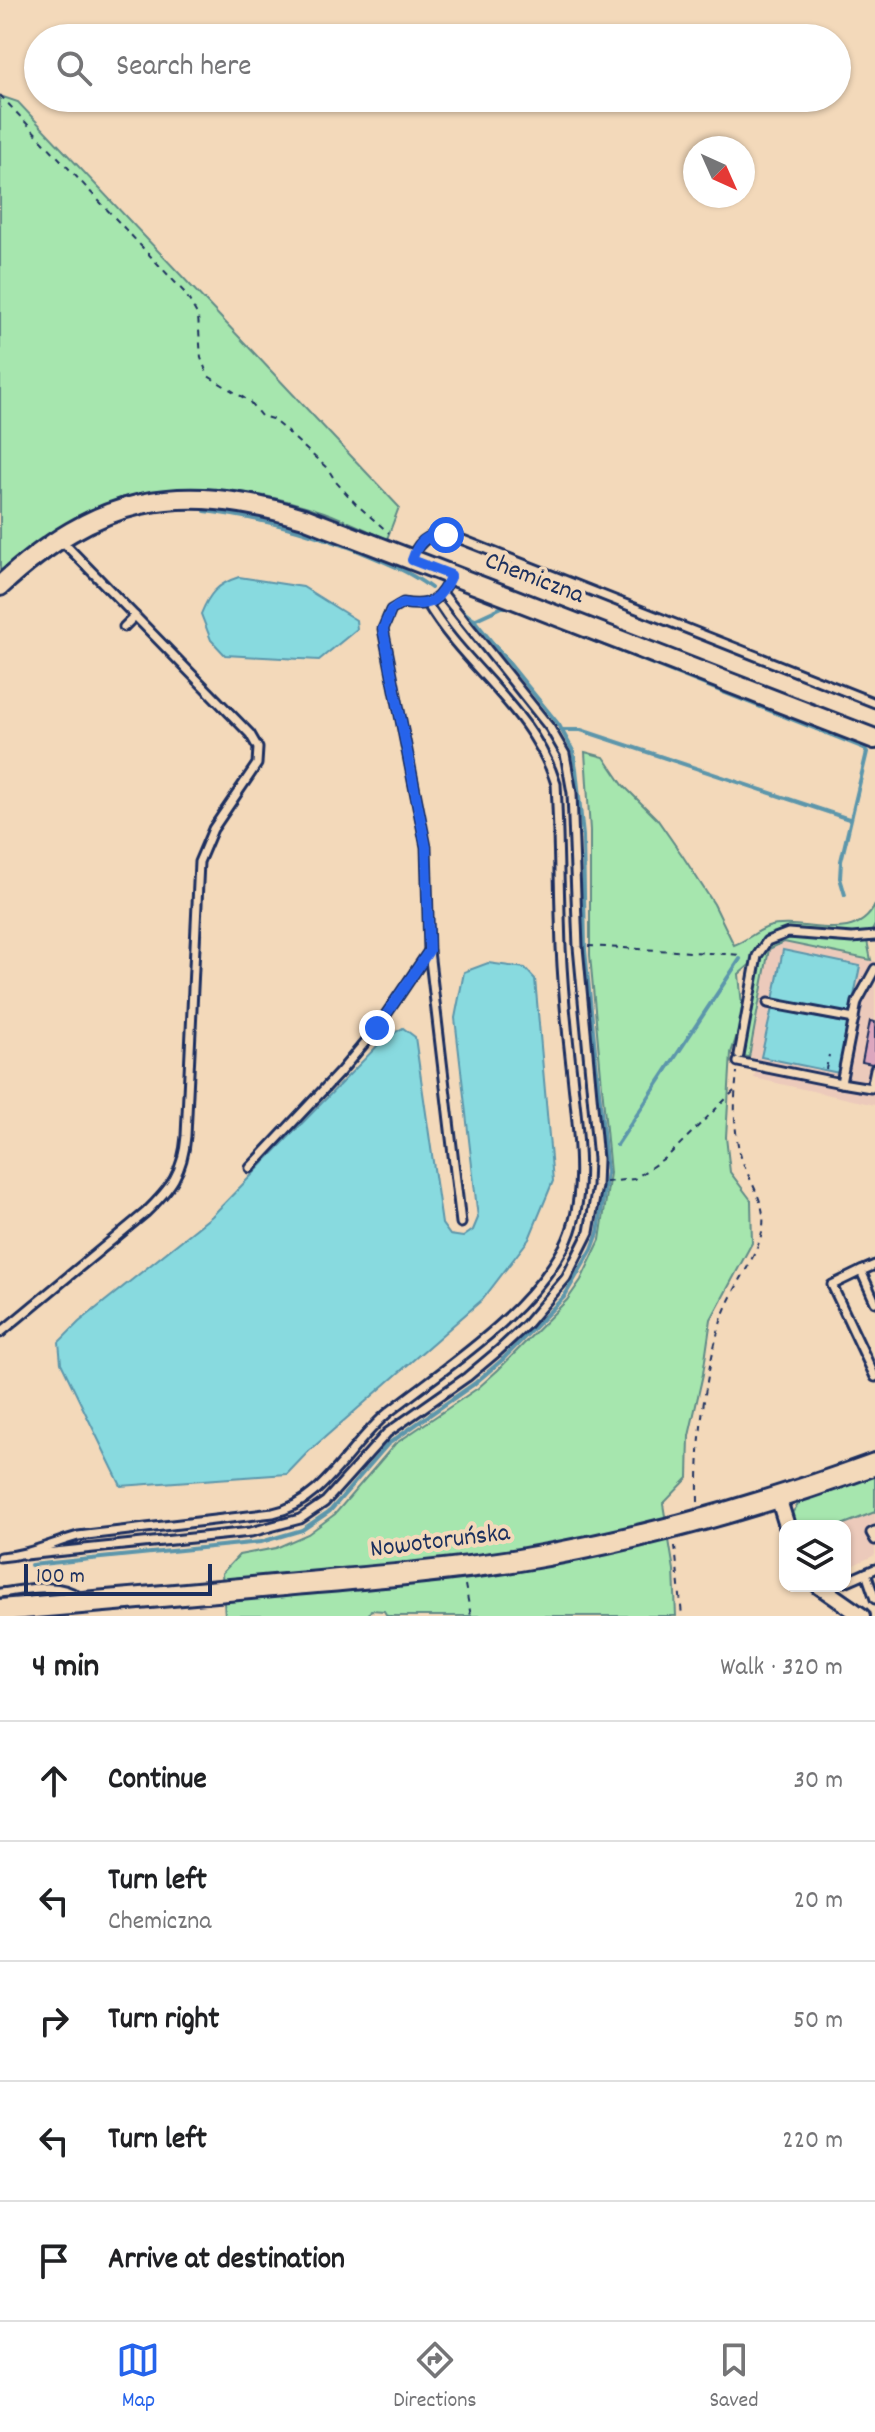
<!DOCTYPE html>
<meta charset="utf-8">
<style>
:root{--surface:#fff;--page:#f2f2f2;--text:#202124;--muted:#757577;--line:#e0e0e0;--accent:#2563eb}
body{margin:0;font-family:Dekko,sans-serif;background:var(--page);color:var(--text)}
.controls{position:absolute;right:24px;bottom:24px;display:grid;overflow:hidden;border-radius:16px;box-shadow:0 2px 6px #0004}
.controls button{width:72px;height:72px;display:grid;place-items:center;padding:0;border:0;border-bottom:2px solid var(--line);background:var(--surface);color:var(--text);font:40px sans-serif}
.compass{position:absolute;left:683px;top:136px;width:72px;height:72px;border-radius:50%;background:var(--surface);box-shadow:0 2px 6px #0004;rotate:135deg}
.scale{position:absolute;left:24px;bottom:20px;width:188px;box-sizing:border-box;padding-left:8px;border:4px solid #1b2f5e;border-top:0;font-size:22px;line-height:28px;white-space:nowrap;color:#1b2f5e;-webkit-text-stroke:6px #f3d9ba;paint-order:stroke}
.stop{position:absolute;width:24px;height:24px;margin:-18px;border:6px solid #2563eb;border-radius:50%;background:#fff}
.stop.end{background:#2563eb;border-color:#fff;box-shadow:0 2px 8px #0008}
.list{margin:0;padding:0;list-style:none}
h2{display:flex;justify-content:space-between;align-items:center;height:104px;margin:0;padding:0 32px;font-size:34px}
h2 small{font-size:26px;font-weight:400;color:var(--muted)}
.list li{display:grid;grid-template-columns:52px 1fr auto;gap:24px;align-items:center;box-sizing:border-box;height:120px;padding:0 32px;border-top:2px solid var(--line)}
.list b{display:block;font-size:30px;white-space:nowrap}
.list p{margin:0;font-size:26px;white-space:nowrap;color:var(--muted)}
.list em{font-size:26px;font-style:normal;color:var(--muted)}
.icon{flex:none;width:44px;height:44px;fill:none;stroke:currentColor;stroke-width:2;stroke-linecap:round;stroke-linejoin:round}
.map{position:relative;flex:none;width:875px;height:1616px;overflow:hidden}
.search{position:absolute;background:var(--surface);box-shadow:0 2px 6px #0004;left:24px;right:24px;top:24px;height:88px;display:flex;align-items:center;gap:20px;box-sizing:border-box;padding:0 28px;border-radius:44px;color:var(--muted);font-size:30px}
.sheet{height:704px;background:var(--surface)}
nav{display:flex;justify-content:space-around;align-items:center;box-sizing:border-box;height:112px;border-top:2px solid var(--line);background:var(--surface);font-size:22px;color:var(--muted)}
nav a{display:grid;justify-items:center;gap:4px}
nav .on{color:var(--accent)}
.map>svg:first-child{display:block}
.built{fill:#eccabb}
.green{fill:#a6e6ae;stroke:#608a86;stroke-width:2}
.water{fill:#88dadf;stroke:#5c96ab;stroke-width:2}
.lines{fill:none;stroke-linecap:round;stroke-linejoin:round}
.stream{stroke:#5c96ab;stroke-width:4}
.building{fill:#dca6be;stroke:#1b2f5e;stroke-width:2}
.service-casing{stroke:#1b2f5e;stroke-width:13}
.minor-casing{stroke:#1b2f5e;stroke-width:20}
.tertiary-casing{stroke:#1b2f5e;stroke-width:24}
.secondary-casing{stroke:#1b2f5e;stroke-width:26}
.path{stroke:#1b2f5e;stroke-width:2;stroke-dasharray:6 6;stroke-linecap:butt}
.service{stroke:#f3d9ba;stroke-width:7}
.minor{stroke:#f3d9ba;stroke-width:14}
.tertiary{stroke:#f3d9ba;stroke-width:18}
.secondary{stroke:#f3d9ba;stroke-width:20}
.route{stroke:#2563eb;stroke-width:10}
.labels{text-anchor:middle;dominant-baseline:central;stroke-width:8;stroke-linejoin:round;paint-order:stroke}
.street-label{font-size:26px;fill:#1b2f5e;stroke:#f3d9ba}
</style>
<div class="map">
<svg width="875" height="1616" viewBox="0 0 875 1616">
<rect width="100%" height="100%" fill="#f3d9ba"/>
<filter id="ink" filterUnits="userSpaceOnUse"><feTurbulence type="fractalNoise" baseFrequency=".0125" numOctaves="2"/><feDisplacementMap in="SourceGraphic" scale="16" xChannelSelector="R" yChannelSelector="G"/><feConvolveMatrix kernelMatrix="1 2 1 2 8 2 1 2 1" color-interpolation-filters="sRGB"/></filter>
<g filter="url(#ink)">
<g class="built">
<polygon points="784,942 875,961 875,1105 754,1078 759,1060 749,1057 768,949"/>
<polygon points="875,1512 875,1555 845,1569 845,1526 839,1526"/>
</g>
<g class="green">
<path d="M0,96L18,102L399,507L387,539C366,530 346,520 324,512C244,484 150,477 74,521C48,535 24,558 0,576Z"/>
<path d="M585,752L604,757L623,785L657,819L682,855L714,904L734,945C746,941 756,931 768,927C801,917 855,947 875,905V925L867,941L871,960L784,942L769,949L749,1057L742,1056L752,963L739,974L743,1017L731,1053L726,1137L730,1172L751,1200L752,1243L711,1319L703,1374L689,1436L688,1478L663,1504L674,1570L676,1616H387L384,1611L371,1610L368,1616H225L222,1573L239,1555L276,1548L308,1534L335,1514L395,1444L478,1388L498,1370L567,1300L581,1280L600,1240L610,1173L590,955V831Z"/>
<polygon points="875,1474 875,1512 839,1526 795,1526 792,1513 800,1502"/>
</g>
<g class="water">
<path d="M239,577L303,587L356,620L357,629L319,660L225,655L211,640L201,614C209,594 217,584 239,577Z"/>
<polygon points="783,950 860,966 850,1016 773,1000"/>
<polygon points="488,963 525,968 535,979 553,1181 529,1239 483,1299 308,1452 287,1474 121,1486 61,1363 59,1342 79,1322 212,1216 384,1039 403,1028 415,1037 442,1224 450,1235 463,1237 473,1230 478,1218 455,1018 464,972"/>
<polygon points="772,1008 849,1024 839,1073 761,1057"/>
</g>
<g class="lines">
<g class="stream">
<path d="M205,511C258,517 304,530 354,549C381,560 407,570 431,588"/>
<polyline points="474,620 502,607 509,607 864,748 867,752 841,861 840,878 845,895"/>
<polyline points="562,730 581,730 849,819"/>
<polyline points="617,1145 740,959"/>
<polyline points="31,1565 261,1542 302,1530 330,1511 388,1444 474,1384 502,1360 564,1297 592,1249 598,1233 607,1172 585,950 583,836 576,769 573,751 559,725 474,620 460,609"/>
</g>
</g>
<polygon class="building" points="870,1021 875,1022 875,1063 872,1064 862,1062"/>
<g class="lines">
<g class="service-casing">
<g id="service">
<path d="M412,558C420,538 432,532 453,536L875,703"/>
<path d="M451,576C440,600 431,608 403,603L391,610L383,629L426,847L429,951L461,1223"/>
<polyline points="124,627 135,616"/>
<polyline points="768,1003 854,1019"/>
<polyline points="739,1055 757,956 767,941 788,933 852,938 875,936"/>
<polyline points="738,1062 841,1083"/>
<polyline points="875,1069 871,1088 841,1083 857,1002 875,969"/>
<polyline points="250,1168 341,1071 377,1028 429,951"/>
<polyline points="875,1265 861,1271 875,1302"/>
<polyline points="861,1271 832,1285 875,1377"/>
<path d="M0,1333L145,1213C171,1188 183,1173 186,1136L199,862L213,829L257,764L258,748L250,734L61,540"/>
<polyline points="875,1531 871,1533 875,1540"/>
<polyline points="25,1555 251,1532 300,1519 325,1502 387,1433 467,1377 498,1351 526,1325 566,1278 589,1232 597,1186 598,1159 578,947 572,793 565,754 550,728 443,594"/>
<path d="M0,1557C29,1555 50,1544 78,1536L273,1513C325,1502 349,1444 389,1412C449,1365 527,1316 564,1247C590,1198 577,1126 572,1074C567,1032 563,989 561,947C559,893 559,838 556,784C533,709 465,668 427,603"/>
<polyline points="866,1573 875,1599"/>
<polyline points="845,1582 875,1569"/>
<path d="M0,1593C25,1590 58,1581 79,1597"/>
</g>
</g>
<g class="minor-casing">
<g id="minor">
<polyline points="778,1497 787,1526"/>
<polyline points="819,1586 862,1616"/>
</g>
</g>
<g class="tertiary-casing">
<path id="tertiary" d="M0,586C98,496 177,480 304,518L875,739"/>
</g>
<g class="secondary-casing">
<path id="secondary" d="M0,1610C95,1602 189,1594 284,1585C362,1578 441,1572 519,1560C640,1540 760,1506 875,1464"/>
</g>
<g class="path">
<polyline points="0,95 185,293 198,316 201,358 208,376 249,401 261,416 272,419 285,430 328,469 336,482 356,504 389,533"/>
<polyline points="588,946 743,955"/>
<polyline points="826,1069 829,1055"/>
<polyline points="606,1182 634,1179 669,1155 734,1091"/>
<path d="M698,1502C697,1441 704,1379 721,1321C730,1289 759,1258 763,1226C766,1201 748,1180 741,1157C733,1130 734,1100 737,1072"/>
<polyline points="675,1546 682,1616"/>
<polyline points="465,1585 471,1616"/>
</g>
<use href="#service" class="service"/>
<use href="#minor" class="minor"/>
<use href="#tertiary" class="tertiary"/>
<use href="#secondary" class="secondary"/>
</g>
</g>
<g class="lines" filter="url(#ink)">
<path class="route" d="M377,1028L429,951L426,847L383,629L391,610L403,603C431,608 440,600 451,575L412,560C418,542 426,533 446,535"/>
</g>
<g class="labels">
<g class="street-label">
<text transform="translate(534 579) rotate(21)">Chemiczna</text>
<text transform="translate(440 1542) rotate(-7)">Nowotoruńska</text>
</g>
</g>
</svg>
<div class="controls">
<button><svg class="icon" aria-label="layers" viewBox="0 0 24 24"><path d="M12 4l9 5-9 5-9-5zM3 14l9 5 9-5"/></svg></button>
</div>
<svg class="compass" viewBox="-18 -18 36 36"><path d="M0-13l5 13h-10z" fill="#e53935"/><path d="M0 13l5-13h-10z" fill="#757577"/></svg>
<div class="scale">100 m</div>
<div class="stop" style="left:446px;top:535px"></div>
<div class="stop end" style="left:377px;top:1028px"></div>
<div class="search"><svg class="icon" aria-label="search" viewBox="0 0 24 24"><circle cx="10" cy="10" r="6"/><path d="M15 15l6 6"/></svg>Search here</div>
</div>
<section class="sheet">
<h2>4 min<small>Walk · 320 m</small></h2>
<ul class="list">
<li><svg class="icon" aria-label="ahead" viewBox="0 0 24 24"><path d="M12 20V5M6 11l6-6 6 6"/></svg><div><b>Continue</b></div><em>30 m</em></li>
<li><svg class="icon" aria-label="left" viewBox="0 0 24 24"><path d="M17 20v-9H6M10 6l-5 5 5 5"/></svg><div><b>Turn left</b><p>Chemiczna</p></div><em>20 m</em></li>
<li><svg class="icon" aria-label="right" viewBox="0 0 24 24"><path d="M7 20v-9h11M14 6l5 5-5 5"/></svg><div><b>Turn right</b></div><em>50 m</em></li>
<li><svg class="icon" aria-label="left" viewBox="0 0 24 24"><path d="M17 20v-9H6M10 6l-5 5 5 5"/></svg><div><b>Turn left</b></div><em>220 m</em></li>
<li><svg class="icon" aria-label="arrive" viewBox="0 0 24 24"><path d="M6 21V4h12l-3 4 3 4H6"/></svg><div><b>Arrive at destination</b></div></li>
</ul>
</section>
<nav>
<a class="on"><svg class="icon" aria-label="map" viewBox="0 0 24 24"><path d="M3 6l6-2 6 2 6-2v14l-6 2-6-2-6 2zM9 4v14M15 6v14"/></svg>Map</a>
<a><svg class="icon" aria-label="directions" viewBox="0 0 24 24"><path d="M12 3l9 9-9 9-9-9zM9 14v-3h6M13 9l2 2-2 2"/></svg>Directions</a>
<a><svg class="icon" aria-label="saved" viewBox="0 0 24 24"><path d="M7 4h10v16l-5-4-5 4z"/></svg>Saved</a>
</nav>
